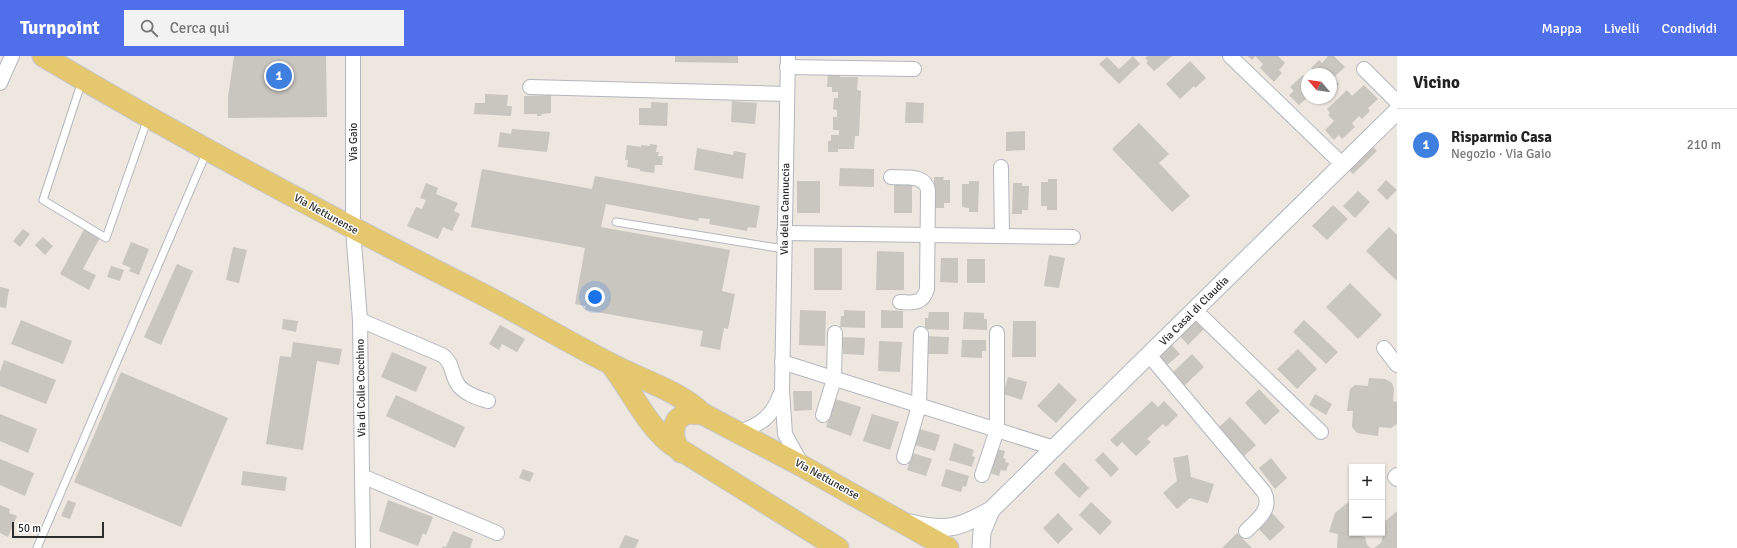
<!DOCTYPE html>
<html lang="it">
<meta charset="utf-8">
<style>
:root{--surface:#fff;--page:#f2f2f2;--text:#222;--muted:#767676;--line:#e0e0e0;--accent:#506fea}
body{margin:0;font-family:Signika,sans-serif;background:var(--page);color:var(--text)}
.controls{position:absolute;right:12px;bottom:12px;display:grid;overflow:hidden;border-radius:0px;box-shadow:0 1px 3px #0004}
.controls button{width:36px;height:36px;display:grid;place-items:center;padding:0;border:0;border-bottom:1px solid var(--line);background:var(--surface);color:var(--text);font:20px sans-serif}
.compass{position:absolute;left:1301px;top:12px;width:36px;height:36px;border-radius:50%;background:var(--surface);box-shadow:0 1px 3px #0004;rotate:299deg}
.scale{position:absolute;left:12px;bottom:10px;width:92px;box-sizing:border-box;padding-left:4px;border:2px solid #2d2d2d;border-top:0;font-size:11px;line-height:14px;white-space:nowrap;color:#2d2d2d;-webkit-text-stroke:3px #fff;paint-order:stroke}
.you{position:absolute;left:595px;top:241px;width:14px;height:14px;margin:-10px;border:3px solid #fff;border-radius:50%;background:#1a73e8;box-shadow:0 0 0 6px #1a73e833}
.badge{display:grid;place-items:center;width:26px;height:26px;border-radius:50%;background:var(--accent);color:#fff;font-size:13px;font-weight:700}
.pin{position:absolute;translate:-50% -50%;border:2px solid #fff;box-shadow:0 1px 4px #0006}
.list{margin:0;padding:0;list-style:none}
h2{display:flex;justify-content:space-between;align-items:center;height:52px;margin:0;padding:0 16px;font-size:17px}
h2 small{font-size:13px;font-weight:400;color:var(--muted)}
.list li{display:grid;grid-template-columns:26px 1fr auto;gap:12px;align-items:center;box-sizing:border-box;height:72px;padding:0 16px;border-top:1px solid var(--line)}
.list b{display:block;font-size:15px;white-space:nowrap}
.list p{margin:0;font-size:13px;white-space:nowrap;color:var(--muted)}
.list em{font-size:13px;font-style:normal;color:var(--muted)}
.icon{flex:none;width:22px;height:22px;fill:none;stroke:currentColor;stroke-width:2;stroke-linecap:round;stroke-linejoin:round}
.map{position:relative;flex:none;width:1397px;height:492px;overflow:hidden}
header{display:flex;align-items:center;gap:24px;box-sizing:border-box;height:56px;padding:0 20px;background:var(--accent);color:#fff}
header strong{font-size:19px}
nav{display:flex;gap:22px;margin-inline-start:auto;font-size:14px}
.search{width:280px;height:36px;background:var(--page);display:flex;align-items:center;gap:10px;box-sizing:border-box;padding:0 14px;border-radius:0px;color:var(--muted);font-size:15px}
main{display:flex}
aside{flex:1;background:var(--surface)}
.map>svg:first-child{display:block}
.building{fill:#c9c5bf}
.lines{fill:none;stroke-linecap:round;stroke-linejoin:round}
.service-casing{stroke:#b4b6bf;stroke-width:9}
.minor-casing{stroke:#b4b6bf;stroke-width:16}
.tertiary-casing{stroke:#b4b6bf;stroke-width:19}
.primary-casing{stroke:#c8c8c8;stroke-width:23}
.service{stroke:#fff;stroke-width:7}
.minor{stroke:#fff;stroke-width:14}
.tertiary{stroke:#fff;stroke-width:17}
.primary{stroke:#e5c76d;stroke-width:21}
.labels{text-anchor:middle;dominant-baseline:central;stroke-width:3;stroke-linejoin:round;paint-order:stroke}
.street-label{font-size:11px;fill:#2d2d2d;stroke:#fff}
</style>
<header>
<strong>Turnpoint</strong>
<div class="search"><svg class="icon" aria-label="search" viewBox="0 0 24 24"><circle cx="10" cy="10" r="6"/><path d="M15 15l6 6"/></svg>Cerca qui</div>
<nav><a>Mappa</a><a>Livelli</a><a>Condividi</a></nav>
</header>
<main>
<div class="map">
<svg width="1397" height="492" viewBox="0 0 1397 492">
<rect width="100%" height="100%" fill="#ede7e0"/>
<g class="building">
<polygon points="234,0 326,0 327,61 228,62 228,41"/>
<polygon points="675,0 738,0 738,7 675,6"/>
<polygon points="1133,0 1140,8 1119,28 1099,8 1107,1 1119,13"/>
<polygon points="1148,0 1172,0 1154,15 1146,7 1148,5 1145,2"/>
<polygon points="1248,0 1278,0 1285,7 1279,14 1282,17 1274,26 1260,12 1263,8 1255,0 1252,4"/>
<polygon points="1328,0 1334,0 1345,11 1333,22 1339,28 1331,36 1331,18 1311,18 1313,15 1311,12 1319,4 1322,7"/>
<polygon points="1190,5 1206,22 1195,32 1194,30 1180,43 1166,28"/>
<polygon points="828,17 840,17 840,21 858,21 857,34 861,35 859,80 855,80 854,93 838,93 838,96 828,96 828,85 831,85 831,79 839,79 839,74 833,74 833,61 837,61 837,54 833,53 834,42 838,42 838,36 832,36 832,31 827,31"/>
<polygon points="1303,19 1307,21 1307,42 1299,49 1289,39 1294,35 1290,31"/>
<polygon points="1364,29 1378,43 1368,52 1370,55 1362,63 1359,60 1352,67 1355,71 1342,83 1339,79 1334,84 1325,74 1334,65 1328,59 1330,57 1327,53 1347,34 1352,40"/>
<polygon points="485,38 508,39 507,50 512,50 511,60 474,58 475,47 485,47"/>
<polygon points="551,39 551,57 542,58 541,60 537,60 537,58 524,58 524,40"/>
<polygon points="1309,42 1325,42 1319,48 1316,44 1313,46"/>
<polygon points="732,45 757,47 755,68 731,66"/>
<polygon points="651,46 668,47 667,70 639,69 639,52 651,52"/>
<polygon points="906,46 924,47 923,67 905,67"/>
<polygon points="1139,67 1169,98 1159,107 1190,140 1172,156 1112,93"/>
<polygon points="512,73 550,76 547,96 498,91 500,76 511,78"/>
<polygon points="1025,75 1025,94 1006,95 1006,76"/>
<polygon points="1368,86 1377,95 1353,118 1344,109"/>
<polygon points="650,88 657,89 656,96 659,96 658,100 663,100 662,109 655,109 654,117 640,115 640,113 627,111 628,104 625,104 627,89 641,91 641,89 650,90"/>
<polygon points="697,92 733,99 734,95 746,97 743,123 694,114"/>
<polygon points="840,112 874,113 874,131 839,130"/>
<polygon points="482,113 592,133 595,120 760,150 756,172 748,171 747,175 709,168 710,163 699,162 698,165 606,148 601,171 730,194 722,235 735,238 728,273 724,272 720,294 700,290 703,275 585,254 586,250 575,248 585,192 471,171"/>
<polygon points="934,121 944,121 943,124 950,124 950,147 944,147 944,152 934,152"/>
<polygon points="1048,123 1057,123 1057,154 1047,154 1047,150 1041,150 1041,126 1048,126"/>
<polygon points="1386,124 1397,134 1387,144 1377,134"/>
<rect x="797" y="125" width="23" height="32"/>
<polygon points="969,125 979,125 978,156 969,156 969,152 962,151 962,128 969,128"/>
<polygon points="426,127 438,132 436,138 458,147 454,155 460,158 452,175 443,171 438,183 407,170 416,151 422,153 426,144 420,142"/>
<polygon points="1013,127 1022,127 1022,130 1029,130 1028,154 1022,154 1022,158 1012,158"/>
<rect x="894" y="128" width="18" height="29"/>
<polygon points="1358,135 1370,146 1355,162 1343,150"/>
<polygon points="1333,149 1348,163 1327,184 1312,170"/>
<polygon points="87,168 103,176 83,213 96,219 89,234 60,218"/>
<polygon points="1389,171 1397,179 1397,225 1366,195"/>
<polygon points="23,173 30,178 20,191 13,185"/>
<polygon points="43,181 53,190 45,199 35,189"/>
<polygon points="131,186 149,193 139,219 129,215 131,212 122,208"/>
<polygon points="233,191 247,194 239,227 226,224"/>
<rect x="814" y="192" width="28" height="42"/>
<polygon points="877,195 904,196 904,234 876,234"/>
<polygon points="1049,199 1065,202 1059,232 1044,230"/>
<polygon points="941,202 958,202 958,227 940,226"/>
<rect x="967" y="203" width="18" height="24"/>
<polygon points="177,208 193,215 161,289 144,281"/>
<polygon points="111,210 124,214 120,225 107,221"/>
<polygon points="1350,227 1382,259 1358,283 1326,251"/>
<polygon points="0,231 9,233 6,252 0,251"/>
<polygon points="800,254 826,255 825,290 799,289"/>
<polygon points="844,254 865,255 865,272 840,271 841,260 844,260"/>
<polygon points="881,254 903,255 903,272 881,272"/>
<polygon points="929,256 949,256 949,274 925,273 925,262 928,262"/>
<polygon points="964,256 984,257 984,263 987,263 987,274 963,273"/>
<polygon points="1193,262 1204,273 1188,289 1178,278"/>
<polygon points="283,263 298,265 296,276 282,273"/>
<polygon points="21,264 72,285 63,308 11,288"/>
<polygon points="1304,264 1338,296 1326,308 1293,276"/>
<polygon points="1013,265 1036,265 1036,301 1012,301"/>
<polygon points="500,269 525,283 517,296 502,288 499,294 489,288"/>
<polygon points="925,280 949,281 948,298 927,298"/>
<polygon points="841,281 865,282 864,299 843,298 843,292 840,292"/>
<polygon points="962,284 986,284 986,295 982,295 982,302 961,301"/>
<polygon points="879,285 902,286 900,316 878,315"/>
<polygon points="293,286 342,293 339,309 317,305 303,394 266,388 280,300 291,301"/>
<polygon points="1169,286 1180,298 1167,309 1157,297"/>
<polygon points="1298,293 1317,313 1297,333 1277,313"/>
<polygon points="392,296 427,311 416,336 381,321"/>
<polygon points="1192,298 1204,311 1183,331 1171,318"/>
<polygon points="4,304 56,324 46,348 0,330 0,316"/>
<polygon points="121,316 228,362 181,471 74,426"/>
<polygon points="1008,321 1027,326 1022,344 1003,338"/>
<polygon points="1369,322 1385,323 1392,327 1394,333 1393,345 1397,346 1397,368 1391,372 1379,371 1378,380 1357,377 1352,371 1353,355 1347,355 1350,333 1355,329 1368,330"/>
<polygon points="1059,327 1077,344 1056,367 1037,350"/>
<polygon points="1259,333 1280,355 1265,369 1245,347"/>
<polygon points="793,335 812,335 812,354 794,355"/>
<polygon points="1315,338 1332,348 1326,359 1309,349"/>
<polygon points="396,339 465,371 455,392 386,360"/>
<polygon points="835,343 861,351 851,380 826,371"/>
<polygon points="1152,345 1158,351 1164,345 1178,359 1166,371 1163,368 1147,383 1151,386 1136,400 1122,386 1117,391 1110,384"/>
<polygon points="0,358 37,373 28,397 0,385"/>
<polygon points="872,358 899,366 890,394 863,385"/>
<polygon points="1230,361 1256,389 1244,400 1218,372"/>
<polygon points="920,373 940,379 935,395 912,388 915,378 918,379"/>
<polygon points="954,387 974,394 972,400 975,401 972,411 949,404"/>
<polygon points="994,392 1005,395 1003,402 1006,403 1005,406 1009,407 1006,415 1001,414 999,420 987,416"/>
<polygon points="909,396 932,403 926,420 907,414 909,408 905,407"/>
<polygon points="1103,396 1119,413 1111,421 1095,404"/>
<polygon points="1188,399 1191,421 1214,428 1208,447 1190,442 1177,453 1163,437 1177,425 1173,402"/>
<polygon points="1271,402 1287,422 1275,433 1259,412"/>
<polygon points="0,403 34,417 25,440 0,429"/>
<polygon points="1064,406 1089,432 1079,442 1054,417"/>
<polygon points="523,413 534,417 530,426 519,422"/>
<polygon points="946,413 969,420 966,431 963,430 961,436 941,430"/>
<polygon points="243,415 287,421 285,435 241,429"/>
<polygon points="1352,443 1352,477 1365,481 1367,489 1371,492 1337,492 1338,478 1329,476 1335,457"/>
<polygon points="68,444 76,447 70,463 61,460"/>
<polygon points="388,444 433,461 426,479 423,477 418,490 379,475"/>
<polygon points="1091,446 1112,466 1100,479 1079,459"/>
<polygon points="0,449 10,453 9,457 17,460 8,481 0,477"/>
<polygon points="1397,455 1397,492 1374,492 1381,487 1383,480 1382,468"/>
<polygon points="1271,456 1285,471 1270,485 1256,470"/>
<polygon points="1058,457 1073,473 1058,488 1043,472"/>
<polygon points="453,475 473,483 470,492 442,492 443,490 446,491"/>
<polygon points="1237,477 1252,492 1222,492"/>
<polygon points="625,479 639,484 635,492 619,492"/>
</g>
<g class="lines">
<g class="service-casing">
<g id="service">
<polyline points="82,25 43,144 106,182 148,62"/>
<polyline points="616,166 784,193"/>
<polyline points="37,492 207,95"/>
</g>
</g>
<g class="minor-casing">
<g id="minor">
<polyline points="353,0 353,173 360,264 363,492"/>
<polyline points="788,0 782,335 785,378 802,409"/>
<polyline points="1230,0 1343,109"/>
<polyline points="787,11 914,13"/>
<polyline points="1364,13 1397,46"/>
<polyline points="0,27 12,0"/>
<polyline points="530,31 787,38"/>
<polyline points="1001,111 1002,180"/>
<path d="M891,121C904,122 925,118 928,134L927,233C923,248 913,247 900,246"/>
<polyline points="784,177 1073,181"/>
<polyline points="1195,254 1321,376"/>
<path d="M360,264L442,299C455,308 450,321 460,331C467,339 479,342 488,345"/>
<polyline points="1384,292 1397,309"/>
<path d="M1149,299L1264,436C1273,453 1257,464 1246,475"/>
<polyline points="782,306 1054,392"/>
<polyline points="823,359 834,323 835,277"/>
<path d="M739,376C760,369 772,361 780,339"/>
<polyline points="904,401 919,350 921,278"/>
<polyline points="982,419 997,374 997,277"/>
<polyline points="1397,419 1395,421 1397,423"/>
<polyline points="362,420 497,477"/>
</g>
</g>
<g class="tertiary-casing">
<g id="tertiary">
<path d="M910,467C947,476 959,472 991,454L1397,55"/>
<polyline points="981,492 982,476 991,454"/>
</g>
</g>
<g class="primary-casing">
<g id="primary">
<path d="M43,0C185,84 331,162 478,236C523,259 566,285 611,308C641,324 678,334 703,358"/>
<path d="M613,311C632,336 646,368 671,388L838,492"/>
<path d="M681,396C673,386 671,375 677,364L686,357L703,358L802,410L948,492"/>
</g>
</g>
<use href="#service" class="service"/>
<use href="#minor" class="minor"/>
<use href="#tertiary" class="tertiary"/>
<use href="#primary" class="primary"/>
</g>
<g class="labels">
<g class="street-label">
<text transform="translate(353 86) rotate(-90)">Via Gaio</text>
<text transform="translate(785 153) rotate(-89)">Via della Cannuccia</text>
<text transform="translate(326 158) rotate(29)">Via Nettunense</text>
<text transform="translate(1194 255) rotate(-45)">Via Casal di Claudia</text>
<text transform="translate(361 332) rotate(-91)">Via di Colle Cocchino</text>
<text transform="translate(827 423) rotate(29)">Via Nettunense</text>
</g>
</g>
</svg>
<div class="controls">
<button>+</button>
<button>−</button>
</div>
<svg class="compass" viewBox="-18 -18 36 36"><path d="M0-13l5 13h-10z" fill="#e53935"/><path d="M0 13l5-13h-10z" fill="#767676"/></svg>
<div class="scale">50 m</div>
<div class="you"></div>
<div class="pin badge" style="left:279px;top:20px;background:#3f7fe0">1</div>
</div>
<aside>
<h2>Vicino<small></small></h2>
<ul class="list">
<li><span class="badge" style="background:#3f7fe0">1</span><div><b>Risparmio Casa</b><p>Negozio · Via Gaio</p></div><em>210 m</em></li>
</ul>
</aside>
</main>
